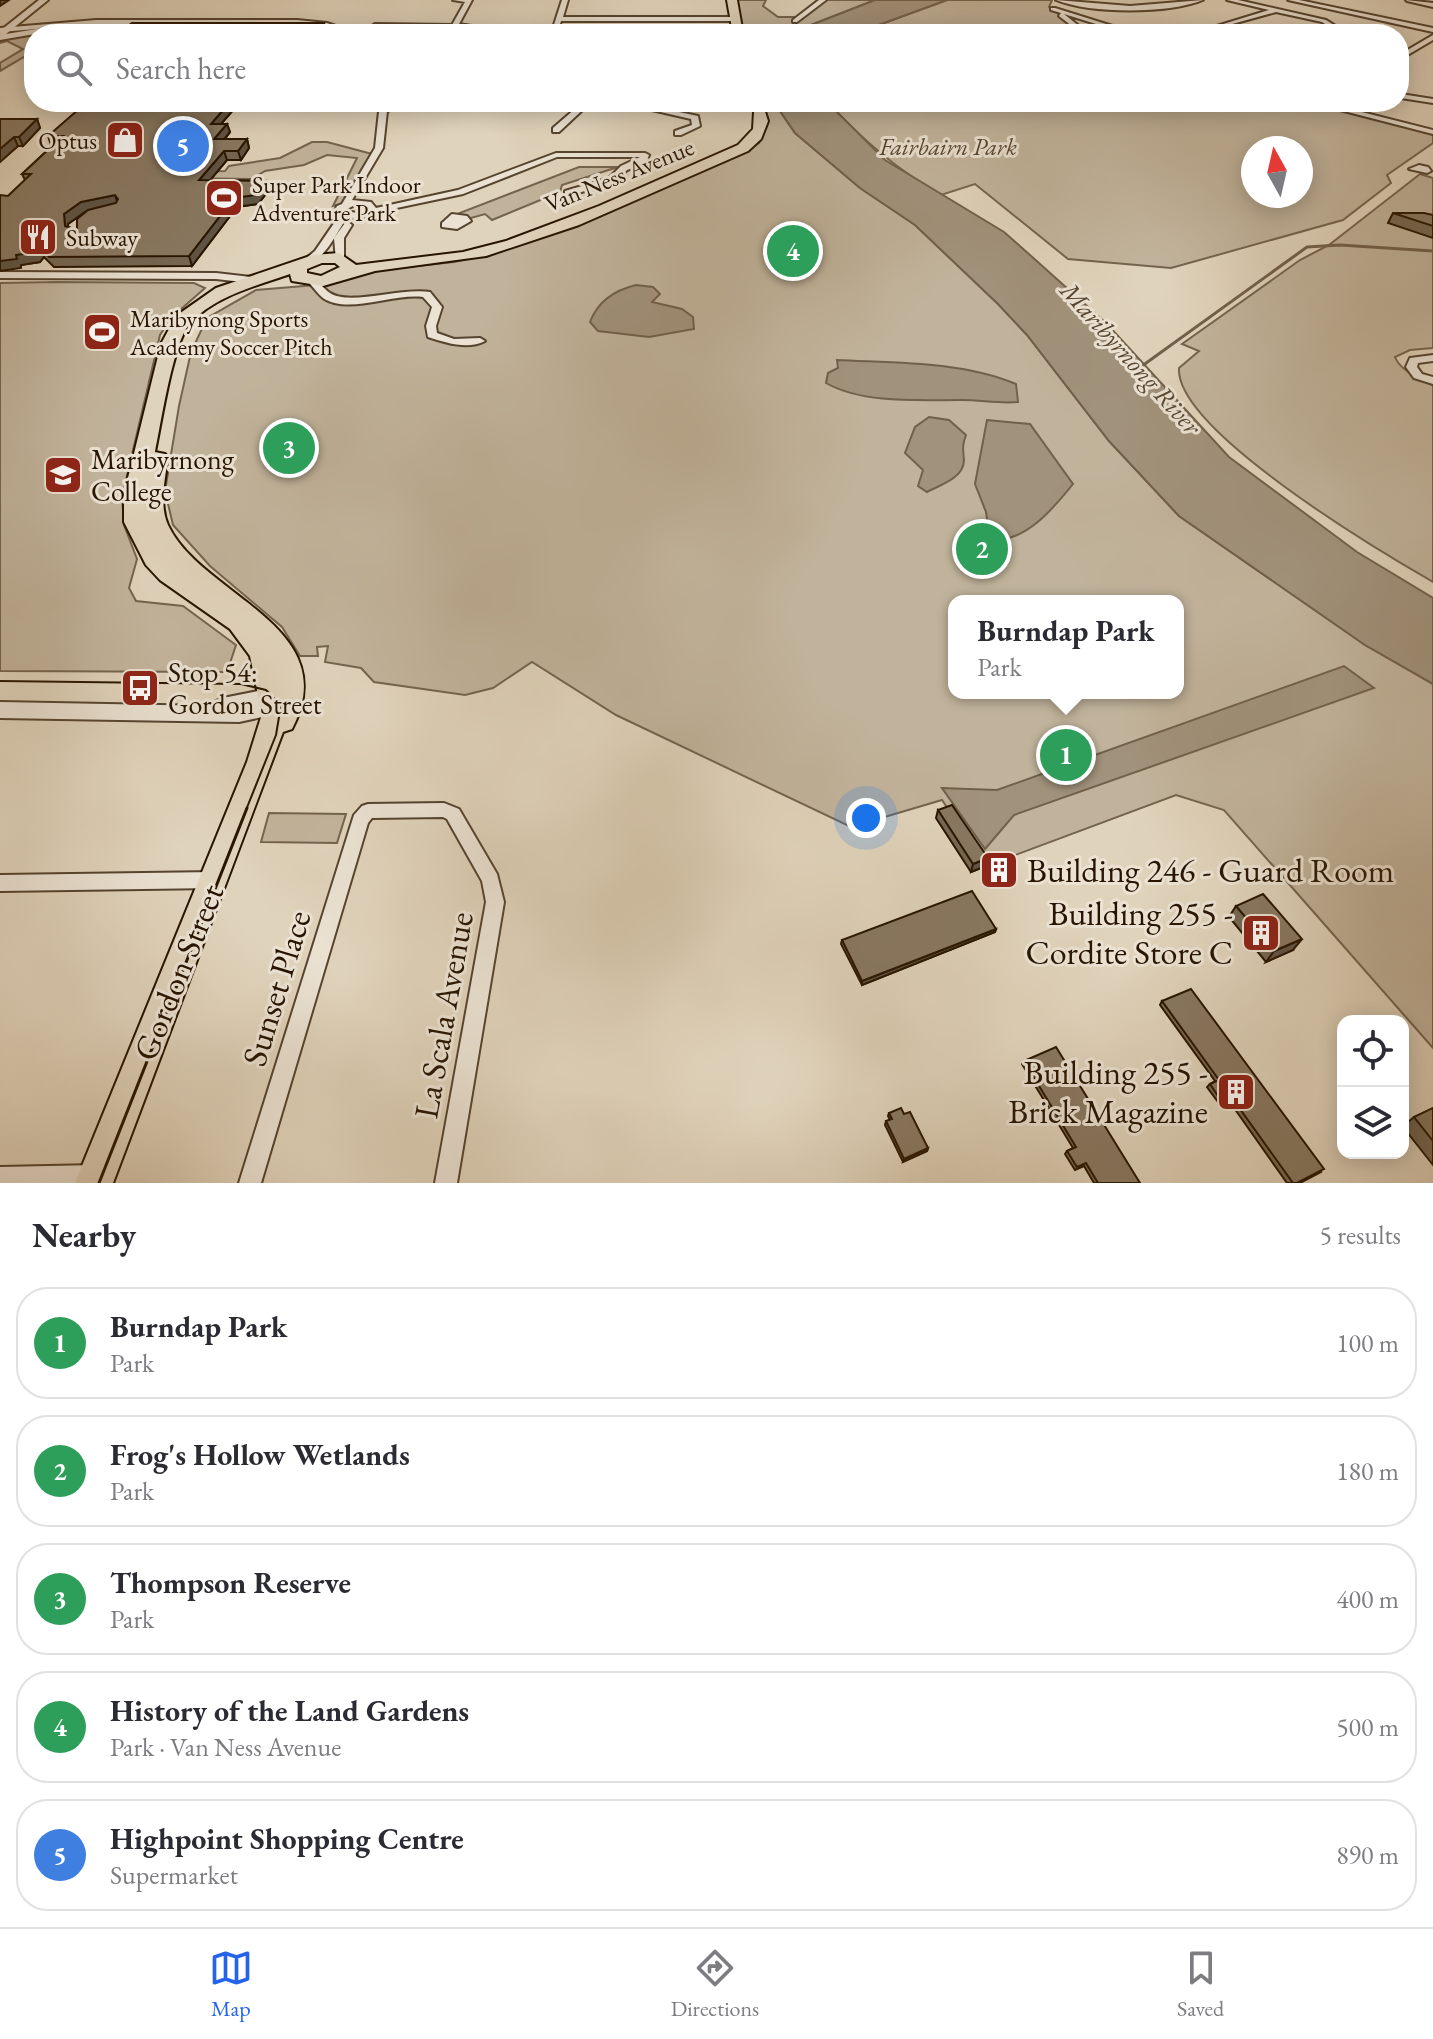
<!DOCTYPE html>
<meta charset="utf-8">
<style>
:root{--surface:#fff;--page:#f7f7f7;--text:#2b2b33;--muted:#7c7c81;--line:#e1e1e2;--accent:#2563eb}
body{margin:0;font-family:"EB Garamond",serif;background:var(--page);color:var(--text)}
.controls{position:absolute;right:24px;bottom:24px;display:grid;overflow:hidden;border-radius:16px;box-shadow:0 4px 20px #0003}
.controls button{width:72px;height:72px;display:grid;place-items:center;padding:0;border:0;border-bottom:2px solid var(--line);background:var(--surface);color:var(--text);font:40px sans-serif}
.compass{position:absolute;left:1241px;top:136px;width:72px;height:72px;border-radius:50%;background:var(--surface);box-shadow:0 4px 20px #0003;rotate:352deg}
.you{position:absolute;left:866px;top:818px;width:28px;height:28px;margin:-20px;border:6px solid #fff;border-radius:50%;background:#1a73e8;box-shadow:0 0 0 12px #1a73e833}
.badge{display:grid;place-items:center;width:52px;height:52px;border-radius:50%;background:var(--accent);color:#fff;font-size:26px;font-weight:700}
.pin{position:absolute;translate:-50% -50%;border:4px solid #fff;box-shadow:0 2px 8px #0006}
.popup{position:absolute;left:948px;top:595px;width:236px;height:104px;box-sizing:border-box;display:grid;place-content:center;border-radius:16px;background:var(--surface);filter:drop-shadow(0 2px 6px #0005);font-size:26px;white-space:nowrap;color:var(--muted)}
.popup b{font-size:30px;color:var(--text)}
.popup::after{content:'';position:absolute;left:50%;top:100%;margin-left:-16px;border:16px solid transparent;border-top-color:var(--surface)}
.list{margin:0;padding:0;list-style:none}
h2{display:flex;justify-content:space-between;align-items:center;height:104px;margin:0;padding:0 32px;font-size:34px}
h2 small{font-size:26px;font-weight:400;color:var(--muted)}
.list li{display:grid;grid-template-columns:52px 1fr auto;gap:24px;align-items:center;box-sizing:border-box;height:112px;margin:0 16px 16px;padding:0 16px;border:2px solid var(--line);border-radius:32px}
.list b{display:block;font-size:30px;white-space:nowrap}
.list p{margin:0;font-size:26px;white-space:nowrap;color:var(--muted)}
.list em{font-size:26px;font-style:normal;color:var(--muted)}
.icon{flex:none;width:44px;height:44px;fill:none;stroke:currentColor;stroke-width:2;stroke-linecap:round;stroke-linejoin:round}
.map{position:relative;flex:none;width:1433px;height:1183px;overflow:hidden}
.search{position:absolute;background:var(--surface);box-shadow:0 4px 20px #0003;left:24px;right:24px;top:24px;height:88px;display:flex;align-items:center;gap:20px;box-sizing:border-box;padding:0 28px;border-radius:32px;color:var(--muted);font-size:30px}
.sheet{height:744px;background:var(--surface)}
nav{display:flex;justify-content:space-around;align-items:center;box-sizing:border-box;height:112px;border-top:2px solid var(--line);background:var(--surface);font-size:22px;color:var(--muted)}
nav a{display:grid;justify-items:center;gap:4px}
nav .on{color:var(--accent)}
.map>svg:first-child{display:block}
.green{fill:#c1b39b;stroke:#74644e;stroke-width:2;fill-rule:evenodd}
.water{fill:#a1927b;stroke:#71604a;stroke-width:2}
.lines{fill:none;stroke-linecap:round;stroke-linejoin:round}
.stream{stroke:#71604a;stroke-width:3}
.minor-casing{stroke:#56442f;stroke-width:4}
.tertiary-casing{stroke:#56442f;stroke-width:4}
.primary-casing{stroke:#281500;stroke-width:4}
.minor{fill:#ebe2d3;fill-rule:evenodd}
.tertiary{fill:#ebe2d3;fill-rule:evenodd}
.primary{fill:#e0d3bb;fill-rule:evenodd}
.tram-far1{stroke:#281500;stroke-width:2}
.tram{stroke:#281500;stroke-width:3}
.wall{fill:#756753;stroke:#281500;stroke-width:2;fill-rule:evenodd}
.shaded-wall{fill:#5f5444;stroke:#281500;stroke-width:2}
.building{fill:#887861;stroke:#281500;stroke-width:2;fill-rule:evenodd}
.labels{text-anchor:middle;dominant-baseline:central;stroke-width:6;stroke-linejoin:round;paint-order:stroke}
.far-poi-label{font-size:24px;fill:#281500;stroke:#ebe2d3;text-anchor:start}
.far-park-label{font-size:24px;font-style:italic;fill:#56442e;stroke:#ebe2d3}
.far-street-label{font-size:24px;fill:#281500;stroke:#ebe2d3}
.far-water-label{font-size:26px;font-style:italic;fill:#584731;stroke:#ebe2d3}
.poi-label{font-size:28px;fill:#281500;stroke:#ebe2d3;text-anchor:start}
.near-poi-label{font-size:34px;fill:#281500;stroke:#ebe2d3;text-anchor:end}
.near-street-label{font-size:34px;fill:#281500;stroke:#ebe2d3}
</style>
<div class="map">
<svg width="1433" height="1183" viewBox="0 0 1433 1183">
<rect width="100%" height="100%" fill="#e0d3bb"/>
<filter id="stains"><feTurbulence type="fractalNoise" baseFrequency=".0025" numOctaves="4"/><feColorMatrix values="0 0 0 0 .2 0 0 0 0 .09 0 0 0 0 .02 0 0 0 .5 -.17"/></filter>
<radialGradient id="worn" r=".72"><stop offset=".6" stop-color="#630" stop-opacity="0"/><stop offset="1" stop-color="#630" stop-opacity=".3"/></radialGradient>
<g class="green">
<polygon points="737,0 766,0 763,6 778,17 802,17 825,0 875,0 788,34 742,34"/>
<polygon points="947,0 1052,0 1049,7 1086,34 854,34"/>
<polygon points="61,27 75,29 66,34 34,34 34,51 0,71 0,63 23,49 7,41 0,43 0,38"/>
<path d="M761,102H774L795,133L860,188L915,225L998,304L1027,335L1109,441L1179,516L1365,645L1433,684V1048L1224,810L1176,795L986,866L942,800L851,827L616,715L532,662L493,688L465,695L374,682L361,668L325,662L328,646L317,647L318,656H300L282,627L210,566L173,525L165,491L179,406L191,352L207,318L256,290L328,284L379,270L454,262L498,252L732,158L759,143L768,123ZM954,601H1178V693H954Z"/>
<path d="M827,102H1310L1433,134V143L1387,175L1391,183L1343,220L1171,268L1068,259L975,184L941,195C896,169 863,140 827,102ZM1253,148H1301V196H1253Z"/>
<polygon points="312,142 327,142 372,154 344,203 333,206 357,158 327,155 304,165 265,171 252,179 176,178 181,172 225,171 229,166 280,158"/>
<polygon points="579,167 618,167 562,185 560,192 492,220 485,214 471,218 457,214"/>
<path d="M1420,174L1433,178V348L1410,350L1395,357C1401,372 1419,377 1433,383V582C1381,552 1175,430 1179,368L1199,351L1182,344L1300,260L1329,245Z"/>
<polygon points="57,282 194,283 205,288 171,318 160,335 122,497 124,525 137,559 129,588 136,601 183,606 236,645 227,672 0,671 0,283"/>
<polygon points="269,813 346,814 337,843 261,842"/>
</g>
<g class="water">
<polygon points="875,0 947,0 854,34 788,34"/>
<polygon points="774,102 827,102 885,160 1004,232 1030,255 1107,324 1229,457 1357,552 1433,598 1433,684 1365,645 1179,516 1109,441 1027,335 998,304 915,225 860,188 795,133"/>
<path d="M636,285L653,287L660,294L652,302L682,309L693,317L694,329L649,337L598,331L590,322C598,301 615,290 636,285Z"/>
<path d="M837,360C895,363 962,361 1016,384L1018,402C999,404 982,400 962,400C920,400 863,404 826,383L828,373L838,368Z"/>
<path d="M929,417L949,420L966,435C962,445 963,450 964,460C964,478 940,485 927,492L918,486L923,470L905,453L915,427Z"/>
<path d="M987,420L1030,424L1073,484C1053,509 1025,543 990,540L986,512L975,484Z"/>
<polygon points="1344,666 1374,688 1014,815 985,849 942,788 997,790"/>
</g>
<g class="lines">
<polyline class="stream" points="1142,366 1307,247 1340,245 1433,251"/>
<g class="minor-casing">
<g id="minor">
<polygon points="453,0 472,0 459,24 523,34 457,27 452,32 450,29 375,28 372,26 375,24 452,25 465,2"/>
<polygon points="562,0 568,0 563,17 735,17 738,19 735,21 561,21 557,34 551,34"/>
<polygon points="819,0 826,0 797,22 793,22 793,20"/>
<path d="M1056,0L1130,6L1203,0C1168,14 1091,14 1056,0Z"/>
<polygon points="1227,0 1238,0 1326,20 1348,34 1341,34 1322,22 1276,12 1207,31 1207,29 1269,10"/>
<polygon points="1288,0 1299,0 1433,28 1433,32"/>
<polygon points="1406,0 1433,3 1433,7 1407,1"/>
<polygon points="1051,8 1055,8 1138,34 1128,34 1064,14 1089,34 1082,34 1059,16 1061,13 1051,10"/>
<polygon points="96,20 297,20 327,23 359,34 349,34 326,27 297,24 96,24 0,32 0,28"/>
<polygon points="1433,35 1433,40 1399,60 1399,55"/>
<polygon points="1401,94 1433,99 1433,103 1401,98"/>
<path d="M380,102H388L387,106L415,102L387,111L383,148L352,200L371,202L376,208L458,190L556,153H645L649,155L646,163L627,170L615,182L568,196L565,195V191L609,178L621,166L640,157H557L463,194L368,214L360,219L347,217C337,232 323,264 304,264V260L315,251L339,216L334,213L337,206L342,204L375,148ZM353,206H366L367,208L358,213L343,211Z"/>
<polygon points="583,102 591,102 559,132 553,132 553,128"/>
<polygon points="617,102 631,102 698,116 700,126 681,135 675,135 675,131 692,125 691,119"/>
<polygon points="1309,102 1322,102 1433,130 1433,134"/>
<polygon points="679,151 686,153 641,173 634,171"/>
<polygon points="1419,165 1428,167 1431,171 1427,173 1409,169"/>
<polygon points="452,214 467,216 471,221 457,229 442,227 442,223"/>
<polygon points="348,222 352,225 344,238 344,258 336,260 334,238 345,223"/>
<polygon points="0,272 216,273 251,277 256,280 251,283 216,279 0,278"/>
<path d="M310,280H316C321,284 325,290 330,293C349,306 402,287 430,292L442,307L436,326L437,333L454,339L480,338L485,341C468,350 446,343 428,337L426,326L432,307L423,297C393,293 348,315 323,298C318,294 314,288 310,284Z"/>
<polygon points="1433,355 1433,361 1418,363 1417,367 1422,374 1433,377 1433,384 1414,378 1406,367 1410,358"/>
<polygon points="444,803 459,809 497,874 504,902 457,1183 435,1183 486,902 482,881 447,819 443,817 372,818 368,823 261,1183 239,1183 354,815 362,806 368,804"/>
<polygon points="215,872 221,874 224,880 221,886 215,888 0,891 0,875"/>
<polygon points="96,1165 104,1168 107,1176 104,1183 0,1183 0,1167"/>
</g>
</g>
<g class="tertiary-casing">
<g id="tertiary">
<polygon points="39,0 48,0 6,34 61,25 64,29 0,40 0,31"/>
<polygon points="273,688 280,691 283,696 279,702 284,708 281,713 239,722 0,718 0,702 213,706 216,701 223,698"/>
</g>
</g>
<g class="primary-casing">
<g id="primary">
<polygon points="727,0 737,0 743,34 733,34"/>
<path d="M750,102H762L768,121L761,139L748,151L579,225L486,256L375,271L323,286L292,281L290,274C256,286 217,295 191,322C173,340 161,424 155,452L165,454L168,458C165,479 159,505 168,525C201,596 346,626 292,729L283,732L113,1183H75L247,762L262,714L250,656L230,629L160,580L146,565L124,522V494L161,344L176,316L216,288L313,255L339,253L356,265L463,252L506,241L599,206L738,145L753,129L754,112ZM322,263H335L340,267L321,276L307,273V269Z"/>
</g>
</g>
<use href="#minor" class="minor"/>
<use href="#tertiary" class="tertiary"/>
<use href="#primary" class="primary"/>
<polyline class="tram-far1" points="0,681 241,684 266,690 281,705 276,735 246,810"/>
<polyline class="tram" points="99,1183 247,808"/>
</g>
<g class="wall">
<polygon points="43,102 71,102 68,105 44,105"/>
<path d="M234,109L221,124H227L230,132L225,139H247L249,148L241,160H227L210,180L266,181L269,190L258,204L237,207L192,266L54,267L44,257L40,262L21,265V268L8,196L25,180L22,174L53,145H51L48,136ZM87,211L77,230L68,227V224Z"/>
<polygon points="0,119 37,119 40,128 23,146 18,146 0,162"/>
<polygon points="1393,213 1433,215 1433,238 1388,223"/>
<polygon points="938,810 987,862 1013,871 1012,875 995,881 986,866 971,872 936,818"/>
<polygon points="1236,906 1293,950 1266,962 1229,917"/>
<polygon points="996,929 995,932 862,985 841,944 842,940"/>
<polygon points="1162,1001 1321,1172 1300,1183 1287,1183 1227,1098 1218,1102 1207,1087 1210,1084 1215,1081 1160,1005"/>
<polygon points="1024,1061 1140,1183 1094,1183 1084,1166 1075,1170 1065,1154 1067,1151 1073,1148 1022,1064"/>
<polygon points="1433,1108 1433,1165 1403,1127 1403,1126 1414,1117"/>
<polygon points="889,1113 904,1114 928,1148 927,1151 903,1162 885,1125 886,1121 890,1120 888,1116"/>
</g>
<g class="shaded-wall">
<polygon points="0,0 9,0 0,6"/>
<polygon points="325,26 326,34 295,34"/>
<polygon points="230,102 232,102 234,109 214,132 211,124"/>
<polygon points="37,119 40,128 23,146 19,137"/>
<polygon points="227,124 230,132 217,148 214,139"/>
<polygon points="14,137 18,146 0,162 0,149"/>
<polygon points="247,139 249,148 241,160 238,151"/>
<polygon points="224,151 227,160 202,190 199,180"/>
<polygon points="266,181 269,190 258,204 237,207 192,266 189,256 234,198"/>
<polygon points="115,195 118,204 85,212 68,224 69,236 65,226 64,214 81,202"/>
<polygon points="40,247 44,257 40,262 21,265 21,268 0,271 0,261"/>
<polygon points="988,858 986,866 971,872 973,864"/>
<polygon points="1013,871 1012,875 995,881 997,877"/>
<polygon points="996,929 995,932 862,985 862,981"/>
<polygon points="1302,939 1293,950 1266,962 1274,951"/>
<polygon points="928,1148 927,1151 903,1162 904,1159"/>
</g>
<g class="building">
<polygon points="132,23 324,23 325,26 295,34 116,34"/>
<path d="M87,102H230L211,124H227L214,139H247L238,151H224L199,180L266,181L256,195L234,198L189,256L49,257L40,247L35,252L16,255L17,259L0,261V195L8,196L31,174H22L63,136H48ZM115,195L118,199L116,203L88,210L77,219V230L65,226L64,214L81,202Z"/>
<polygon points="0,119 37,119 19,137 14,137 0,149"/>
<polygon points="1393,213 1424,213 1433,215 1433,226"/>
<polygon points="952,805 988,858 973,864 938,810"/>
<polygon points="1003,856 1013,871 997,877 987,862"/>
<polygon points="972,891 996,929 862,981 842,940"/>
<polygon points="1263,894 1302,939 1274,951 1236,906"/>
<polygon points="1191,989 1324,1169 1297,1183 1293,1183 1230,1095 1220,1099 1210,1084 1219,1080 1162,1001"/>
<polygon points="1056,1047 1140,1183 1098,1183 1086,1163 1077,1167 1067,1151 1076,1147 1024,1061"/>
<polygon points="901,1108 904,1114 910,1112 928,1148 904,1159 886,1121 892,1119 889,1113"/>
<polygon points="1433,1108 1433,1141 1414,1117"/>
</g>
<defs>
<g id="shop-square" transform="scale(2)"><rect x="-9" y="-9" width="18" height="18" rx="4" fill="#8f2418" stroke="#ebe2d3"/><path d="M-5-2.5h2.3a2.7 3.5 0 0 1 5.4 0H5L5.5 6h-11ZM-1.5-2.5h3a1.5 2.3 0 0 0-3 0Z" fill="#fff"/></g>
<g id="stadium-square" transform="scale(2)"><rect x="-9" y="-9" width="18" height="18" rx="4" fill="#8f2418" stroke="#ebe2d3"/><path d="M0-5a6.5 5 0 1 0 0 10a6.5 5 0 1 0 0-10ZM-3.5-1.8h7v3.6h-7Z" fill="#fff"/></g>
<g id="restaurant-square" transform="scale(2)"><rect x="-9" y="-9" width="18" height="18" rx="4" fill="#8f2418" stroke="#ebe2d3"/><path d="M-5-6h1v4h1v-4h1v4h1v-4h1v5L-1.5 .5V6h-2V.5L-5-1ZM5-6V6H3V1.5H1.5Q1.5-4 5-6Z" fill="#fff"/></g>
<g id="school-square" transform="scale(2)"><rect x="-9" y="-9" width="18" height="18" rx="4" fill="#8f2418" stroke="#ebe2d3"/><path d="M0-5L7-2L0 1L-7-2ZM-4 1L0 2.5L4 1V4Q0 6-4 4Z" fill="#fff"/></g>
<g id="bus-square" transform="scale(2)"><rect x="-9" y="-9" width="18" height="18" rx="4" fill="#8f2418" stroke="#ebe2d3"/><path d="M-5-6H5V4H4V6H2V4H-2V6H-4V4H-5ZM-3.5-4V0h7V-4ZM-3.5 1.2v1.5H-2V1.2ZM2 1.2v1.5H3.5V1.2Z" fill="#fff"/></g>
<g id="building-square" transform="scale(2)"><rect x="-9" y="-9" width="18" height="18" rx="4" fill="#8f2418" stroke="#ebe2d3"/><path d="M-4-6H4V6H1V3H-1V6H-4ZM-2.5-4.3h1.7v1.8h-1.7ZM.8-4.3h1.7v1.8H.8ZM-2.5-1h1.7V.8h-1.7ZM.8-1h1.7V.8H.8Z" fill="#fff"/></g>
</defs>
<g fill-rule="evenodd">
<use href="#shop-square" x="125" y="140"/>
<use href="#stadium-square" x="224" y="198"/>
<use href="#restaurant-square" x="38" y="237"/>
<use href="#stadium-square" x="102" y="332"/>
<use href="#school-square" x="63" y="475"/>
<use href="#bus-square" x="140" y="688"/>
<use href="#building-square" x="999" y="870"/>
<use href="#building-square" x="1261" y="933"/>
<use href="#building-square" x="1236" y="1092"/>
</g>
<g class="labels">
<g class="far-poi-label">
<text x="97" y="140" text-anchor="end">Optus</text>
<text x="252" y="184">Super Park Indoor<tspan x="252" dy="28">Adventure Park</tspan></text>
<text x="66" y="237">Subway</text>
<text x="130" y="318">Maribynong Sports<tspan x="130" dy="28">Academy Soccer Pitch</tspan></text>
</g>
<g class="far-park-label">
<text x="948" y="146">Fairbairn Park</text>
</g>
<g class="far-street-label">
<text transform="translate(619 175) rotate(-22)">Van Ness Avenue</text>
</g>
<g class="far-water-label">
<text transform="translate(1131 358) rotate(48)">Maribyrnong River</text>
</g>
<g class="poi-label">
<text x="91" y="459">Maribyrnong<tspan x="91" dy="32">College</tspan></text>
<text x="168" y="672">Stop 54:<tspan x="168" dy="32">Gordon Street</tspan></text>
</g>
<g class="near-poi-label">
<text x="1027" y="870" text-anchor="start">Building 246 - Guard Room</text>
<text x="1233" y="913">Building 255 -<tspan x="1233" dy="39">Cordite Store C</tspan></text>
<text x="1208" y="1072">Building 255 -<tspan x="1208" dy="39">Brick Magazine</tspan></text>
</g>
<g class="near-street-label">
<text transform="translate(178 972) rotate(-68)">Gordon Street</text>
<text transform="translate(276 988) rotate(-73)">Sunset Place</text>
<text transform="translate(443 1015) rotate(-80)">La Scala Avenue</text>
</g>
</g>
<rect width="100%" height="100%" filter="url(#stains)"/>
<rect width="100%" height="100%" fill="url(#worn)"/>
</svg>
<div class="controls">
<button><svg class="icon" aria-label="locate" viewBox="0 0 24 24"><circle cx="12" cy="12" r="6"/><path d="M12 2v4M12 18v4M2 12h4M18 12h4"/></svg></button>
<button><svg class="icon" aria-label="layers" viewBox="0 0 24 24"><path d="M12 4l9 5-9 5-9-5zM3 14l9 5 9-5"/></svg></button>
</div>
<svg class="compass" viewBox="-18 -18 36 36"><path d="M0-13l5 13h-10z" fill="#e53935"/><path d="M0 13l5-13h-10z" fill="#7c7c81"/></svg>
<div class="you"></div>
<div class="pin badge" style="left:1066px;top:755px;background:#2e9e5b">1</div>
<div class="popup"><b>Burndap Park</b>Park</div>
<div class="pin badge" style="left:982px;top:549px;background:#2e9e5b">2</div>
<div class="pin badge" style="left:289px;top:448px;background:#2e9e5b">3</div>
<div class="pin badge" style="left:793px;top:251px;background:#2e9e5b">4</div>
<div class="pin badge" style="left:183px;top:146px;background:#3f7fe0">5</div>
<div class="search"><svg class="icon" aria-label="search" viewBox="0 0 24 24"><circle cx="10" cy="10" r="6"/><path d="M15 15l6 6"/></svg>Search here</div>
</div>
<section class="sheet">
<h2>Nearby<small>5 results</small></h2>
<ul class="list">
<li><span class="badge" style="background:#2e9e5b">1</span><div><b>Burndap Park</b><p>Park</p></div><em>100 m</em></li>
<li><span class="badge" style="background:#2e9e5b">2</span><div><b>Frog's Hollow Wetlands</b><p>Park</p></div><em>180 m</em></li>
<li><span class="badge" style="background:#2e9e5b">3</span><div><b>Thompson Reserve</b><p>Park</p></div><em>400 m</em></li>
<li><span class="badge" style="background:#2e9e5b">4</span><div><b>History of the Land Gardens</b><p>Park · Van Ness Avenue</p></div><em>500 m</em></li>
<li><span class="badge" style="background:#3f7fe0">5</span><div><b>Highpoint Shopping Centre</b><p>Supermarket</p></div><em>890 m</em></li>
</ul>
</section>
<nav>
<a class="on"><svg class="icon" aria-label="map" viewBox="0 0 24 24"><path d="M3 6l6-2 6 2 6-2v14l-6 2-6-2-6 2zM9 4v14M15 6v14"/></svg>Map</a>
<a><svg class="icon" aria-label="directions" viewBox="0 0 24 24"><path d="M12 3l9 9-9 9-9-9zM9 14v-3h6M13 9l2 2-2 2"/></svg>Directions</a>
<a><svg class="icon" aria-label="saved" viewBox="0 0 24 24"><path d="M7 4h10v16l-5-4-5 4z"/></svg>Saved</a>
</nav>
